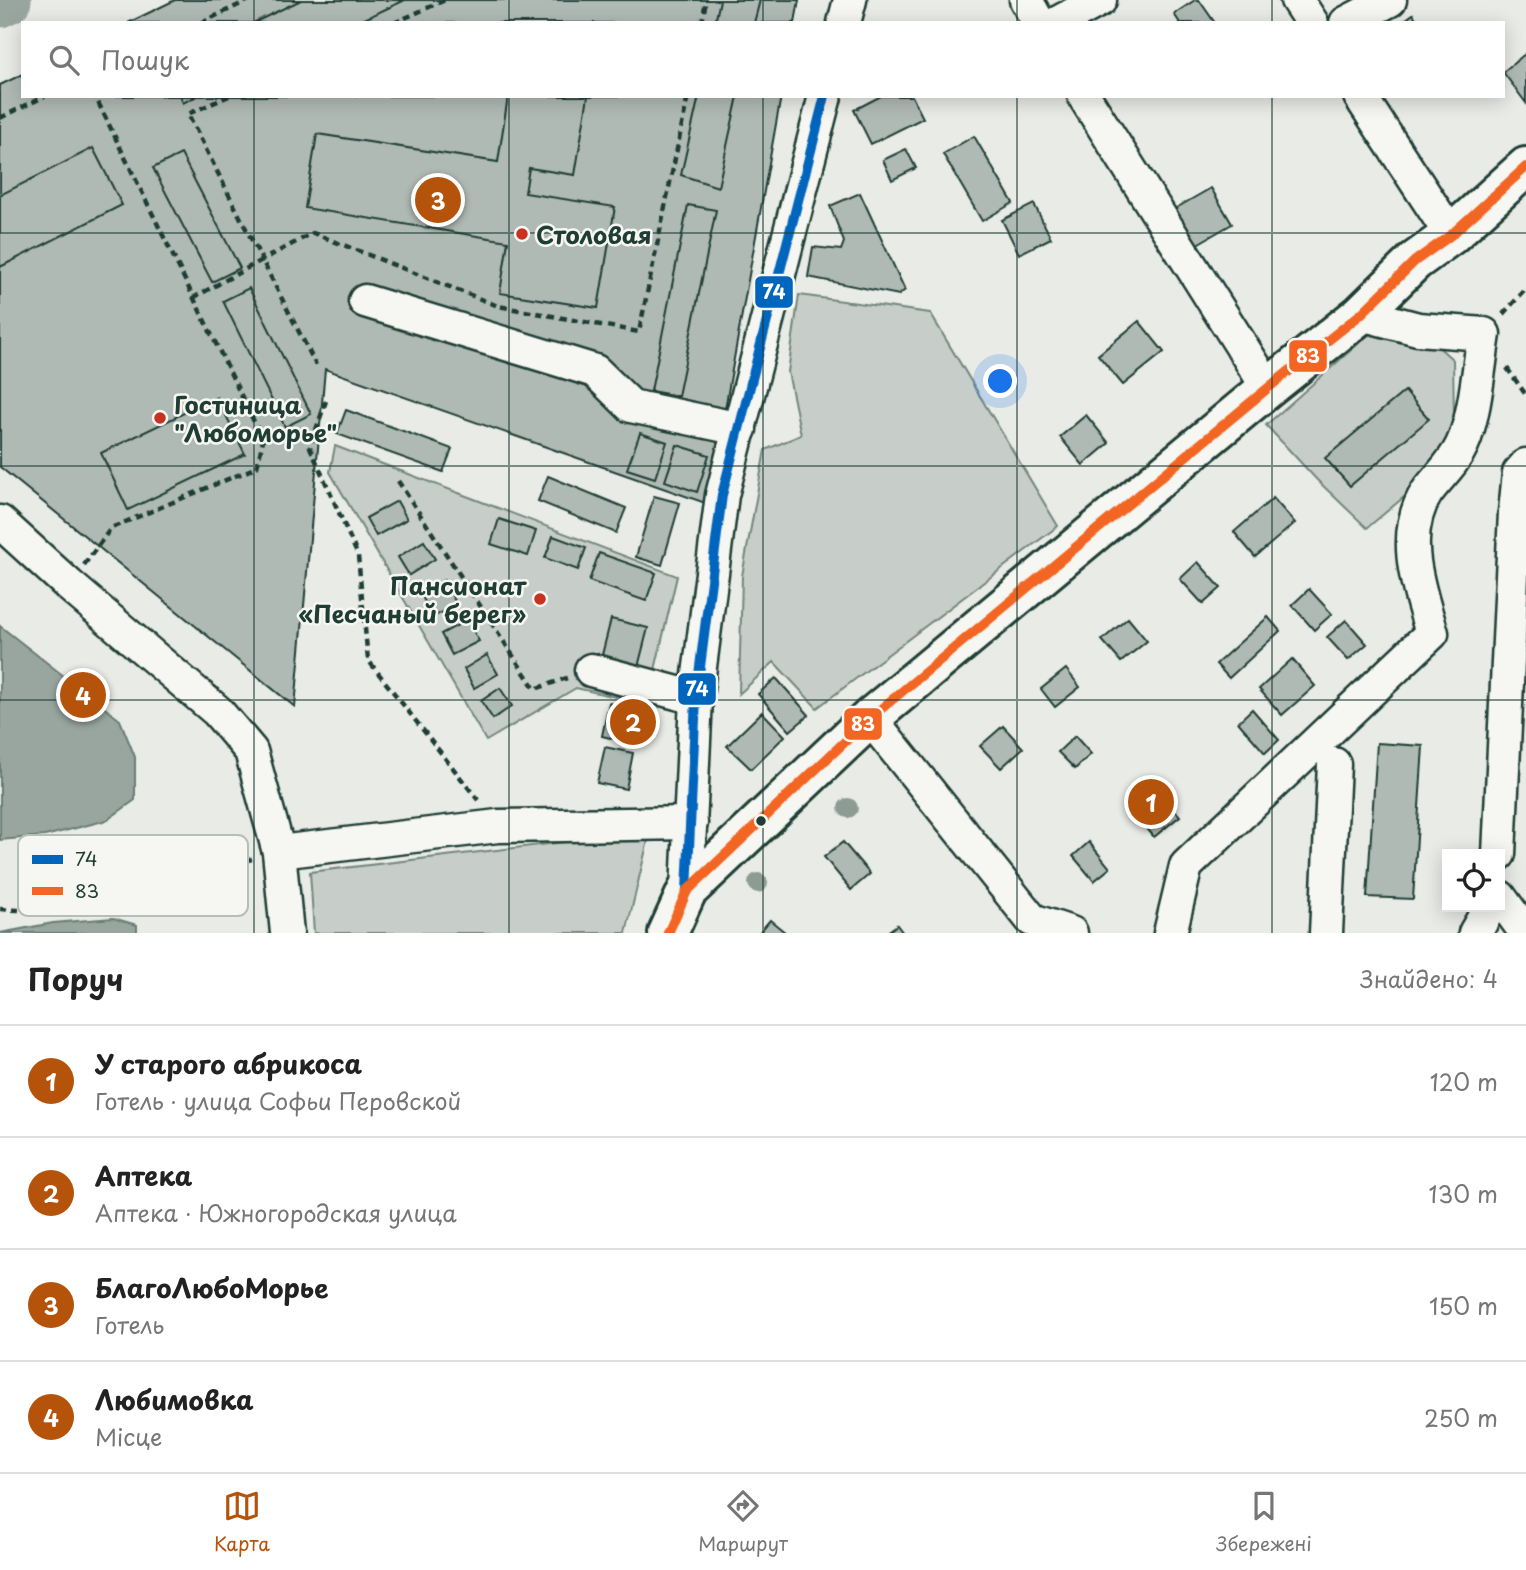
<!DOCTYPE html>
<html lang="uk">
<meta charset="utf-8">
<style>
:root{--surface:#fff;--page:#f2f2f2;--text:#222;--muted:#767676;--line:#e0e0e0;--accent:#b45309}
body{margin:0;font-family:"Playpen Sans",sans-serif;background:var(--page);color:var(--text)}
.controls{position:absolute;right:21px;bottom:21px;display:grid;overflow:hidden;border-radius:0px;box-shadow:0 4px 18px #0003}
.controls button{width:63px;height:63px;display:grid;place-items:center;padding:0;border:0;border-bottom:2px solid var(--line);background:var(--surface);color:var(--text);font:35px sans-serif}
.you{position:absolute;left:1001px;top:382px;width:24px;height:24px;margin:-18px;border:5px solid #fff;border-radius:50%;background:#1a73e8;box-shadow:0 0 0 10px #1a73e833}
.badge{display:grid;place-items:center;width:46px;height:46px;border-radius:50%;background:var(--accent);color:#fff;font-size:23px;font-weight:700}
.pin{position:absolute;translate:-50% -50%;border:4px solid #fff;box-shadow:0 2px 7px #0006}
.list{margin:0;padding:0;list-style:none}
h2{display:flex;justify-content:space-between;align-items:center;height:91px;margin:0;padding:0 28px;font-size:30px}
h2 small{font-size:23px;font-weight:400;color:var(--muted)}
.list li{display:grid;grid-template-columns:46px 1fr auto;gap:21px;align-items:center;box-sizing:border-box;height:112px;padding:0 28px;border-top:2px solid var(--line)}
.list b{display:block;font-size:26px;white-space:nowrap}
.list p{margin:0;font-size:23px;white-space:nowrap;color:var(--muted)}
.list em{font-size:23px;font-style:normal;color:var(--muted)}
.icon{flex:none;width:38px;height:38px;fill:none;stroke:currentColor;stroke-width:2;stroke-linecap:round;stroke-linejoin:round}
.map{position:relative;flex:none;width:1526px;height:933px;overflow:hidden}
.search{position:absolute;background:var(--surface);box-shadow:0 4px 18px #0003;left:21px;right:21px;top:21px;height:77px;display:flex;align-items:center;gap:18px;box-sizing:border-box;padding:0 24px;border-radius:0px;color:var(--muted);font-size:26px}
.sheet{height:539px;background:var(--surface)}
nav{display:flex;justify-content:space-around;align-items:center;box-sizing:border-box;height:98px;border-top:2px solid var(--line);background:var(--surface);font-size:19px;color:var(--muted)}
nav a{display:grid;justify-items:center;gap:4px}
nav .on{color:var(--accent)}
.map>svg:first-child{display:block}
.green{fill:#c7cec9;stroke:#73867e;stroke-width:2}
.water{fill:#99a6a0;stroke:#687c75;stroke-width:2}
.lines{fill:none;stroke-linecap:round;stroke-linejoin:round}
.river{stroke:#99a6a0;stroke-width:47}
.building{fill:#b0bab5;stroke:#1f3d34;stroke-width:2}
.minor-casing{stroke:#1f3d34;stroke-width:37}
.major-casing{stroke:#1f3d34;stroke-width:44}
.path{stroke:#1f3d34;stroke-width:4.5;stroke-dasharray:7 5;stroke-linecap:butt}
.minor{stroke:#f6f6f2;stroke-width:32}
.major{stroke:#f6f6f2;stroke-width:38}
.bus-1-casing{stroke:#f6f6f2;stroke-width:16}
.bus-2-casing{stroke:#f6f6f2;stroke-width:16}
.bus-1{stroke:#0065bd;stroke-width:10}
.bus-2{stroke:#f26522;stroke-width:10}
.tree{fill:#8d9b95}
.grid{fill:none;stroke:#1f3d34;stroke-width:2;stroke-opacity:0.55}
.poi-dot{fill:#c8321e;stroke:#f6f6f2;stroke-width:2.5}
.bus-dot{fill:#1f3d34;stroke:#f6f6f2;stroke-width:2.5}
.labels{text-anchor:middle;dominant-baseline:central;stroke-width:5;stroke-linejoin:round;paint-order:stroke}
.poi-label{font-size:24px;font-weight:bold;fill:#1f3d34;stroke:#f6f6f2;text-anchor:start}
.key{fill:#f6f6f2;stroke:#b6beb9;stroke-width:2}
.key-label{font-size:19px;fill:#1f3d34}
.line-badge{stroke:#f6f6f2;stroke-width:2.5}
.badge-label{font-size:19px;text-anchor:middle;font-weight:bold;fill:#fff}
</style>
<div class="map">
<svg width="1526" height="933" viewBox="0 0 1526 933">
<rect width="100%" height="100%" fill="#e9ebe7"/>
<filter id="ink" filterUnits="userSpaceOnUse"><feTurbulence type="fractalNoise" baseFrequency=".0143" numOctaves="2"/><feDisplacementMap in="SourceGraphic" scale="14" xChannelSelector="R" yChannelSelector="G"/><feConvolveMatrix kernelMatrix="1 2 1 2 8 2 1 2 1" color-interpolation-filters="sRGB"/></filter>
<g filter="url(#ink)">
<g class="green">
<polygon points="799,295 930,313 1058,526 817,708 774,662 739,694 742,576 765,450 801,435 788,372"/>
<polygon points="1375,329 1422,332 1453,360 1454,418 1441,466 1367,528 1317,480 1266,425"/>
<polygon points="335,446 677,576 647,704 576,688 486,741 330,472"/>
<polygon points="650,832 626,933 314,933 310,872"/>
</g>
<g class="water">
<polygon points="0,626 120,720 135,757 135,800 107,820 45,836 0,840"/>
<polygon points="113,918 137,925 137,933 0,933 53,923"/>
</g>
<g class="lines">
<polyline class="river" points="0,4 8,0"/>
</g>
<g class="building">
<polygon points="175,0 799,0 795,23 128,23"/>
<polygon points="301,0 405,0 356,23 253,23"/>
<polygon points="720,0 760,0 754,23 715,23"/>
<polygon points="1195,0 1199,0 1215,23 1180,23 1174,14"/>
<polygon points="1413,14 1419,23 1401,23"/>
<polygon points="1526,53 1526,103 1503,72"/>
<polygon points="23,74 23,96 781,96 708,504 325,369 295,707 0,467 0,85"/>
<polygon points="180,96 197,96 183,103"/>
<polygon points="508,96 588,96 575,175 529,168 525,193 615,207 598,308 500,293 508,241 305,208 317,134 498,162"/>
<polygon points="699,96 738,96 718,187 681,175"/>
<polygon points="881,96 912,96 923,118 871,144 854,110"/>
<polygon points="974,136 1013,203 982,221 943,154"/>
<polygon points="93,148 122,205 0,267 0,195"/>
<polygon points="906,149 916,168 892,180 883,160"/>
<polygon points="181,154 240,268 212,282 153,168"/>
<polygon points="1211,188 1232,224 1192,247 1171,211"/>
<polygon points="860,193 905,290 899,295 808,277 813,247 841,250 844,242 830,206"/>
<polygon points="1034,204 1051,238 1019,254 1002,220"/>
<polygon points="688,205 716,210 678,396 651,391"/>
<polygon points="249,288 311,414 285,427 223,301"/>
<polygon points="1139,321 1164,352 1123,385 1098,355"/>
<polygon points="1405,391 1429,419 1350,486 1325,458"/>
<polygon points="217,397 245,454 128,510 101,453"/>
<polygon points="346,410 452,449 443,472 337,434"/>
<polygon points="1086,415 1109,443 1083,465 1060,437"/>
<polygon points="640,433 667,442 655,478 627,469"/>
<polygon points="677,445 709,455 697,492 665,481"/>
<polygon points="548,476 626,508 616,533 538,501"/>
<polygon points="654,496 680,503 662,565 636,557"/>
<polygon points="1273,498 1295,523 1255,557 1234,532"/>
<polygon points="397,501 407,519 376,536 366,518"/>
<polygon points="499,519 536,531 528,556 491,544"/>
<polygon points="553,536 586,548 578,570 545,558"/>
<polygon points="424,541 435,559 409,575 398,557"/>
<polygon points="599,553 656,573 646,601 589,581"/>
<polygon points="1198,562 1221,588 1203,604 1180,579"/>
<polygon points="444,580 457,605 433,617 420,593"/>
<polygon points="1309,589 1332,614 1314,630 1292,605"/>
<polygon points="1268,617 1280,631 1229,678 1216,664"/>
<polygon points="1128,618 1147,641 1121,662 1102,640"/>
<polygon points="611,619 648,628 638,667 601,659"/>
<polygon points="467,620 479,641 452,655 441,634"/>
<polygon points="1346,620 1367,644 1348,660 1327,637"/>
<polygon points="487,655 498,674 474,688 464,669"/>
<polygon points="1292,659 1315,686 1282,715 1259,689"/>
<polygon points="1066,669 1080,687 1055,707 1041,689"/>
<polygon points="776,678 809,715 790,731 758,694"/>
<polygon points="500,688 512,706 493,719 481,701"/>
<polygon points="609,703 647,711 640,745 602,736"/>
<polygon points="1252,709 1279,740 1265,753 1238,722"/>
<polygon points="762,712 785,736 751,769 727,746"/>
<polygon points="1003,726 1023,748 1001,768 980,746"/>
<polygon points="1075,736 1091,754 1075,769 1058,752"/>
<polygon points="1377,743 1423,746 1413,899 1367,897"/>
<polygon points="605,747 633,753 626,789 597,783"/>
<polygon points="1153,784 1180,816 1154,837 1127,804"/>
<polygon points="843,842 870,874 851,890 824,857"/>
<polygon points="1089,842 1110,868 1094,881 1073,856"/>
<polygon points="770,920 786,933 759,933"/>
<polygon points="897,925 903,933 886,933"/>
</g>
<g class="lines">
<g class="minor-casing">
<g id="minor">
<polyline points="1026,0 1039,23"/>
<polyline points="1297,0 1312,23"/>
<polyline points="844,23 850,0"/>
<polyline points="1057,23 1100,0"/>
<polyline points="1346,23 1390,0"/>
<polyline points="1084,96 1268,388"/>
<polyline points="1360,96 1451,235"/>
<polyline points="365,301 595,371 631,406 740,429"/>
<polyline points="0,522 69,585 217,711 251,751 279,852 287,933"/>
<polyline points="591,670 696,698"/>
<polyline points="870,718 1032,920 1071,933"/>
<polyline points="279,852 498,826 691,823"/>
<polyline points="1499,854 1515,512 1519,473 1526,465"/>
<polyline points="687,891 696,698 722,495 825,96"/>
<polyline points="1500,897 1526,933"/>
<path d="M1170,933L1186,866L1432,633C1419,589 1399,535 1427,492C1439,476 1454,463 1462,445C1475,417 1479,365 1484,334L1418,329L1361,314"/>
<polyline points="1326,933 1334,764"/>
<polyline points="1475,933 1490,907"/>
</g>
</g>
<g class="major-casing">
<polyline id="major" points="668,933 687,891 870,718 1268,388 1361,314 1415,261 1451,235 1526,167"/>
</g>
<g class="path">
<polyline points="201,23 249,0"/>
<polyline points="394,23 445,0"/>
<polyline points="702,23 706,0"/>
<polyline points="229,96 188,114 262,260 313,233 498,306 639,332 688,96"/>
<polyline points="0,118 45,96"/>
<polyline points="193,298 262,260 316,365"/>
<polyline points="1503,314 1526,289"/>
<polyline points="1507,368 1526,395"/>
<polyline points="326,401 310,447 358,556 368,660 478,800"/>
<polyline points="398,481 535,689 567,678"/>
<polyline points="84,565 111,528 257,467 263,440 95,96"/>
<polyline points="0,909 34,911 252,859"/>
</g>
<use href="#minor" class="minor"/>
<use href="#major" class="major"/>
<g class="bus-1-casing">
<polyline id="bus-1" points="687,891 696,698 722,495 825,96"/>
</g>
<g class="bus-2-casing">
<polyline id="bus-2" points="668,933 687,891 870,718 1268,388 1361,314 1415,261 1451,235 1526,167"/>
</g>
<use href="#bus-1" class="bus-1"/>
<use href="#bus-2" class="bus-2"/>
</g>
<g class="tree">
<circle cx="848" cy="808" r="10"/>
<circle cx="758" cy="883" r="10"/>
</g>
</g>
<path class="grid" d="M254,0V23M509,0V23M763,0V23M1017,0V23M1272,0V23M254,96V933M509,96V933M763,96V933M1017,96V933M1272,96V933M0,233H1526M0,466H1526M0,700H1526"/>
<g class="poi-dot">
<circle cx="522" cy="234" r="7"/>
<circle cx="160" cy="418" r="7"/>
<circle cx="540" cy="599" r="7"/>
</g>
<circle class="bus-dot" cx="761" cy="821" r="6"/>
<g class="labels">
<g class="poi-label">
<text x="536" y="234">Столовая</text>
<text x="174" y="404">Гостиница<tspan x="174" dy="28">"Любоморье"</tspan></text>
<text x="526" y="585" text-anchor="end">Пансионат<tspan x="526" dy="28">«Песчаный берег»</tspan></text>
</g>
</g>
<rect x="18" y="835" width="230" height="81" rx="10" class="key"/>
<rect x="32" y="855" width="31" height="9" fill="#0065bd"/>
<rect x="32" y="887" width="31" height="8" fill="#f26522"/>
<g class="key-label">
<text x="75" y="866">74</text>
<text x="75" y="898">83</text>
</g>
<g class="line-badge">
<rect x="754" y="275" width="40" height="34" rx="7" fill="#0065bd"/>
<rect x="1288" y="339" width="40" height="34" rx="7" fill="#f26522"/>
<rect x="677" y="672" width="40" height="34" rx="7" fill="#0065bd"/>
<rect x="843" y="707" width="40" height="34" rx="7" fill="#f26522"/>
</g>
<g class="badge-label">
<text x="774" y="299">74</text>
<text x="1308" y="363">83</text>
<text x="697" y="696">74</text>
<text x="863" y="731">83</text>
</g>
</svg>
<div class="controls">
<button><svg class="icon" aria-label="locate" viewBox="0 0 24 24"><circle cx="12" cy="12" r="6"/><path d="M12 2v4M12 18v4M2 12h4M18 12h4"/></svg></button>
</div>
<div class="you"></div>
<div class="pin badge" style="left:1151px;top:802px">1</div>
<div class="pin badge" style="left:633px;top:722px">2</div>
<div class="pin badge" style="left:438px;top:200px">3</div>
<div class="pin badge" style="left:83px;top:695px">4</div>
<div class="search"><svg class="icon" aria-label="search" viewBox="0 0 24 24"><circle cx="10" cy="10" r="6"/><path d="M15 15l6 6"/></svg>Пошук</div>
</div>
<section class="sheet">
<h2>Поруч<small>Знайдено: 4</small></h2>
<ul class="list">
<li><span class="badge">1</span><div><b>У старого абрикоса</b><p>Готель · улица Софьи Перовской</p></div><em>120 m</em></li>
<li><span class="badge">2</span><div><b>Аптека</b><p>Аптека · Южногородская улица</p></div><em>130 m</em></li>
<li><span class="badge">3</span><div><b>БлагоЛюбоМорье</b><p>Готель</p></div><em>150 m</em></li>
<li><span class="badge">4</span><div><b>Любимовка</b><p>Місце</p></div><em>250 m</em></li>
</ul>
</section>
<nav>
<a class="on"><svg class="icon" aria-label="map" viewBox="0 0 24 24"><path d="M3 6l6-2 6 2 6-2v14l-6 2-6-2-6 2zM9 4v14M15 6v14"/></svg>Карта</a>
<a><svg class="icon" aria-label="directions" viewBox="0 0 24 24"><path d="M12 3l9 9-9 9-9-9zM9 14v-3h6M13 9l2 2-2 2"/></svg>Маршрут</a>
<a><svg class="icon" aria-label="saved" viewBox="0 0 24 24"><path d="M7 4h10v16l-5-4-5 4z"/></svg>Збережені</a>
</nav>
